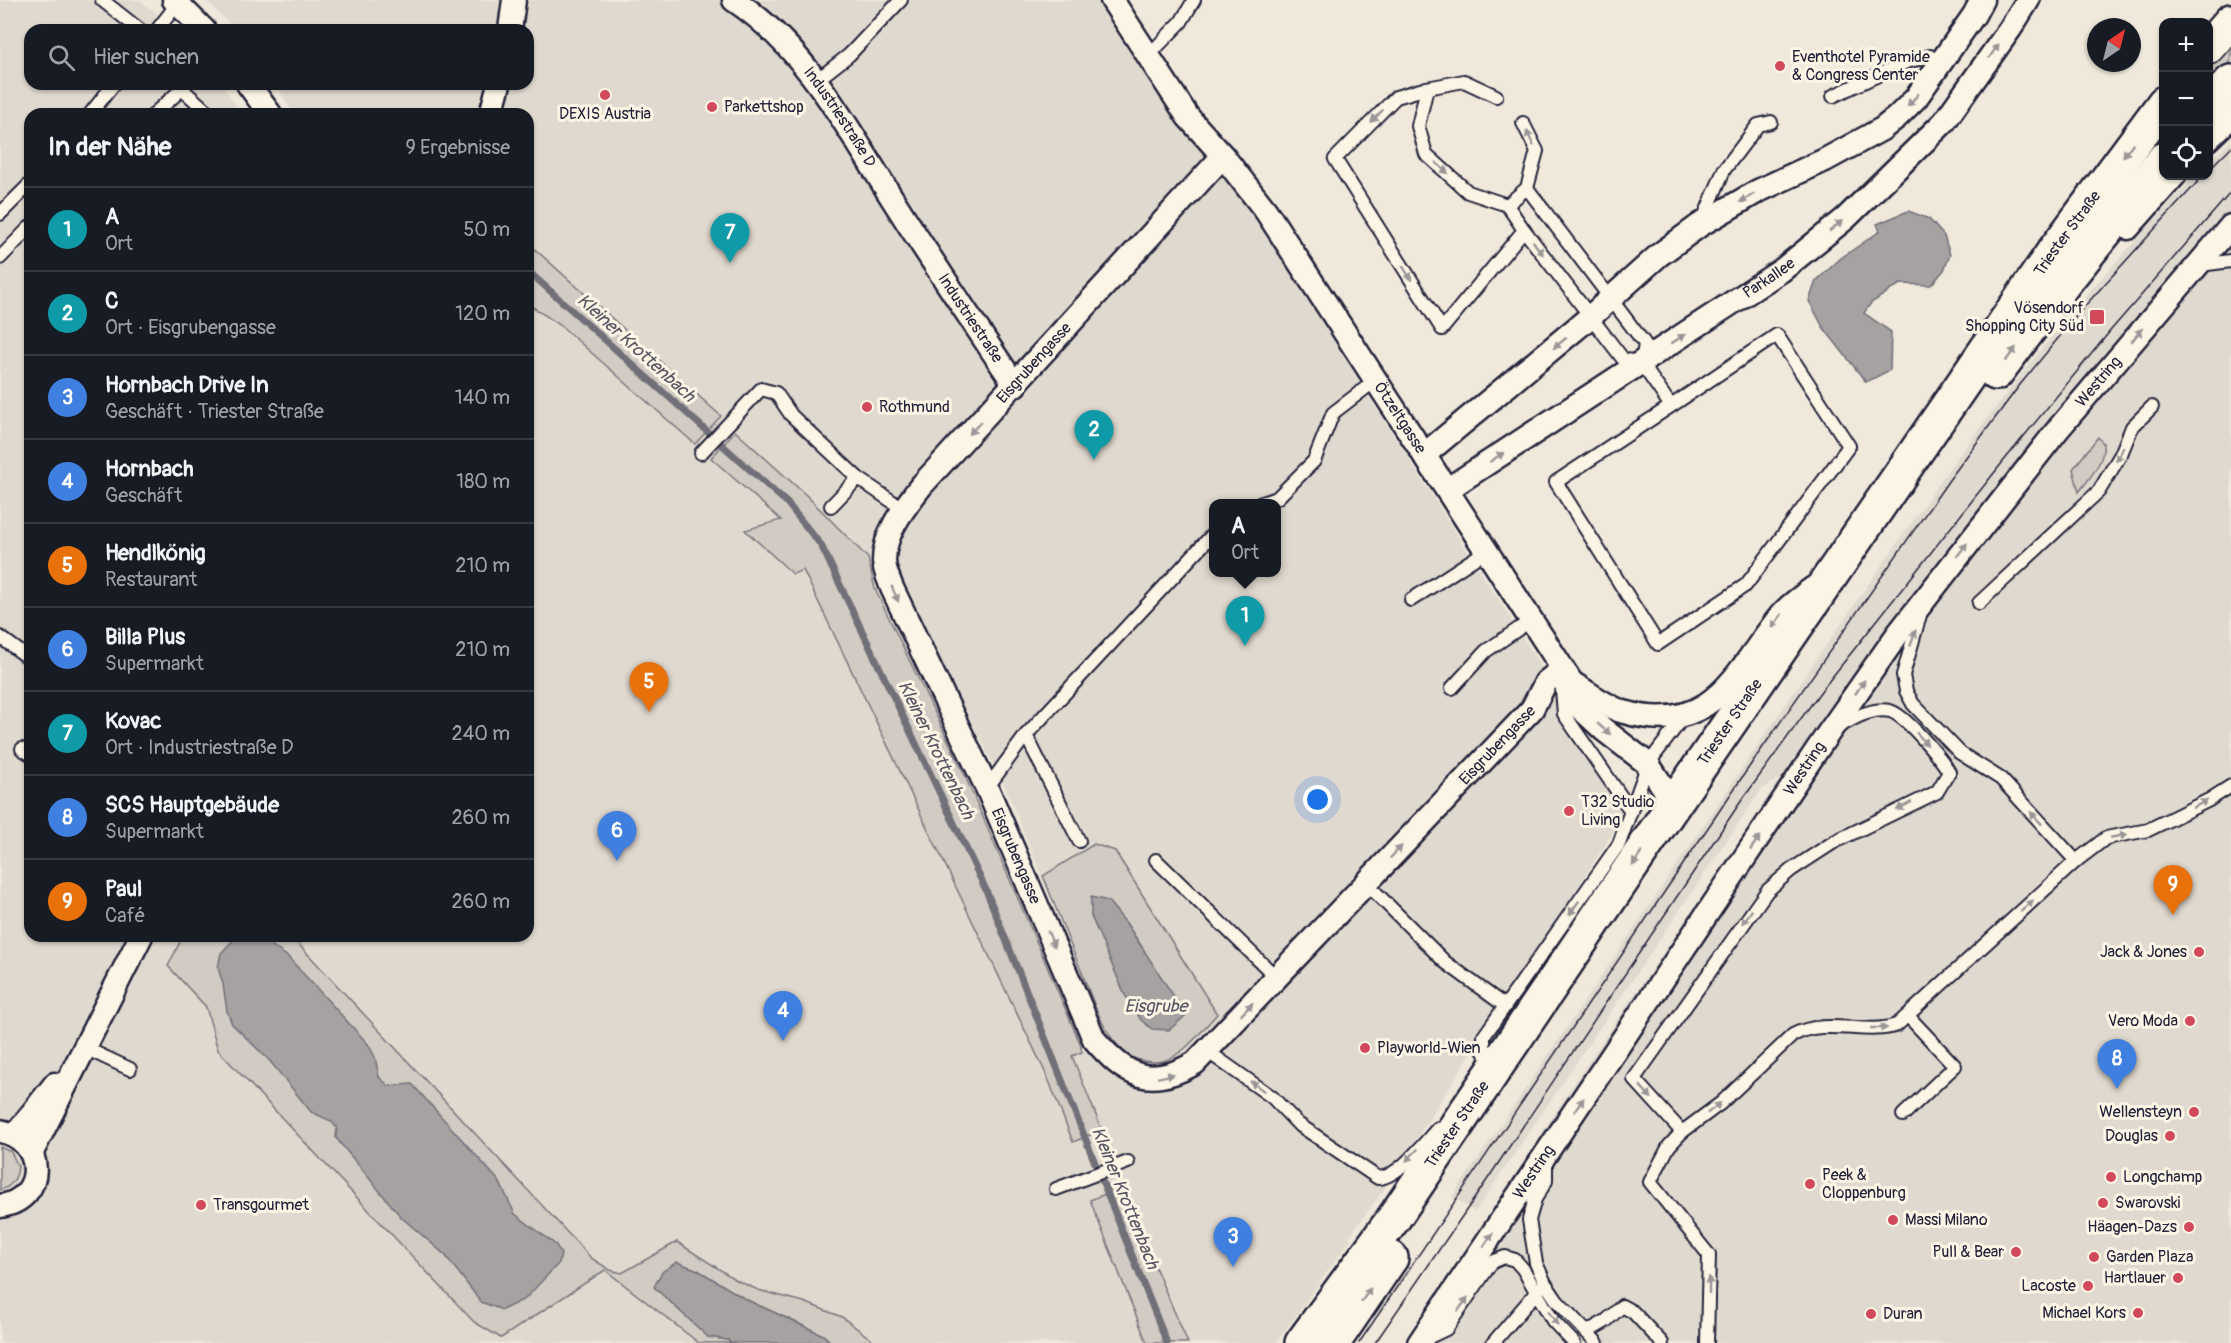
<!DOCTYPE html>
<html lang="de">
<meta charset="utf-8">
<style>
:root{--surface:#171b24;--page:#242831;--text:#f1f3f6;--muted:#9ea1a6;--line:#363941;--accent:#db2777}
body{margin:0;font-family:Pangolin,sans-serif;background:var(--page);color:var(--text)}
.controls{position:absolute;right:18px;top:18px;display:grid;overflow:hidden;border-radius:12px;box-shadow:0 2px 4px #0004}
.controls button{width:54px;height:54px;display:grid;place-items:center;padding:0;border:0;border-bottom:2px solid var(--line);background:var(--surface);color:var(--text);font:30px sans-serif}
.compass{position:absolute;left:2087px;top:18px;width:54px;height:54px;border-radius:50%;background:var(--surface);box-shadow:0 2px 4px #0004;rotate:35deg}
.you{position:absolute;left:1318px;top:800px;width:21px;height:21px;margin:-15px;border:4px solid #fff;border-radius:50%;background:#1a73e8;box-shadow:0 0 0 9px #1a73e833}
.badge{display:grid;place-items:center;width:39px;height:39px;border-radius:50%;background:var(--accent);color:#fff;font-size:20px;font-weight:700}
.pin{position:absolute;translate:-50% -50px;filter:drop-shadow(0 2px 3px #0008)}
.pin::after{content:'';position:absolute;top:32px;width:21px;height:18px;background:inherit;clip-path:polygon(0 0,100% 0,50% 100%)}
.popup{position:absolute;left:1209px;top:499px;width:72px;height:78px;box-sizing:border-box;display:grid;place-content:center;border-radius:12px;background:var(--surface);filter:drop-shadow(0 2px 4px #0005);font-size:20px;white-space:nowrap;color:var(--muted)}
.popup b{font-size:22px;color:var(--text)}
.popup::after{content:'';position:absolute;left:50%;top:100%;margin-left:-12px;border:12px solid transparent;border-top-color:var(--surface)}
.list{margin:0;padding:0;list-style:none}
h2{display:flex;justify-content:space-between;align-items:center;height:78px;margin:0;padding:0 24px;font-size:26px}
h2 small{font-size:20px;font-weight:400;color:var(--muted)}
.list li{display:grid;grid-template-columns:39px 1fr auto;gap:18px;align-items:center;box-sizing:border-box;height:84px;padding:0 24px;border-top:2px solid var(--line)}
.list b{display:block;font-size:22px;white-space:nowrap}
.list p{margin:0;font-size:20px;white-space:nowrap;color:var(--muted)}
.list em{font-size:20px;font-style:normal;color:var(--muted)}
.icon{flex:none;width:33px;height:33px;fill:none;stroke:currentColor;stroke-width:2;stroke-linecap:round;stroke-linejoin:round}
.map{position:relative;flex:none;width:2231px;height:1343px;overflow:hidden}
.search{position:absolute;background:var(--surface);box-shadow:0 2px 4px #0004;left:24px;top:24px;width:510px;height:66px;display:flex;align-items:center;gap:15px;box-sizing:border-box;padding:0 21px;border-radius:18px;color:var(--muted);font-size:22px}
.panel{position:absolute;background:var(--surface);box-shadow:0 2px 4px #0004;left:24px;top:108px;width:510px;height:834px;border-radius:18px}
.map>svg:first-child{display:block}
.built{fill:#e0d9cf;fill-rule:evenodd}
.green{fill:#d1cbc3;stroke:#7a767f;stroke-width:1.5;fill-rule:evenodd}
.water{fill:#a6a2a2;stroke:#716f79;stroke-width:1.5}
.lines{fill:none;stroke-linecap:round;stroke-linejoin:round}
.stream{stroke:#716f79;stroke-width:7}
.lane-casing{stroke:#22223b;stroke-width:16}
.street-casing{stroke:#22223b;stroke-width:27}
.primary-casing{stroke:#22223b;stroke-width:38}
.lane{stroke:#fcf5e5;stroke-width:12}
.street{stroke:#fcf5e5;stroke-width:22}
.primary{stroke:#fcf5e5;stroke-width:33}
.tram{stroke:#22223b;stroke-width:1.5}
.oneway{fill:#9a9698}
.poi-dot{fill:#d1495b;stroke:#fcf5e5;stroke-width:2}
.labels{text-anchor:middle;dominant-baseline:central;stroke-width:6;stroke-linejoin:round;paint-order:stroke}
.poi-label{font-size:16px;fill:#22223b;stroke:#fcf5e5;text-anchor:start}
.street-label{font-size:16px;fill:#22223b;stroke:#fcf5e5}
.water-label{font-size:18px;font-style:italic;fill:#575564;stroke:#fcf5e5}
</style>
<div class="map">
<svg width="2231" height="1343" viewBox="0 0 2231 1343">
<rect width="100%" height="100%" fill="#efe8db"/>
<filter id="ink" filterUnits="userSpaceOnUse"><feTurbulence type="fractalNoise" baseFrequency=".0167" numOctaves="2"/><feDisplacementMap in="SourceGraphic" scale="12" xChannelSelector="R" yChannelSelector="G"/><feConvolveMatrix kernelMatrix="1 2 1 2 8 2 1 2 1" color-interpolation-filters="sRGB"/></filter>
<g filter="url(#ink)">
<g class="built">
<polygon points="0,0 140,0 177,30 30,30 30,84 222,84 241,114 30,114 30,936 183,936 168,966 206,1007 219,1050 474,1322 501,1338 605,1270 699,1343 0,1343"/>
<path d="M206,0H1102L1166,101L1257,221L1630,806L1384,1189L1349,1237L1351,1239L1276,1343H876L842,1317L825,1310L758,1290L737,1280L622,1273L610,1270L591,1258L291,936H528V114H294L275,84H528V30H235ZM1214,504H1276V572H1214ZM746,530L868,558L893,570L1005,787L1103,1024L1082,1052L1072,1056L1101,1131L1073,1141L1047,1076L803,569L793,574Z"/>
<polygon points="2231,140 2231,1343 1405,1343 1589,1061 1735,848 1780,778 1761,790 1475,1212 1452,1197 1815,661 1956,459 2027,367 2073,310 2173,199 2196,176 2208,176 2209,163"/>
</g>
<g class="green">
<polygon points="2231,42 2231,61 2209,87 2209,69"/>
<polygon points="528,243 721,416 695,444 560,325 528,304"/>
<polygon points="735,431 806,495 868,558 875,589 963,771 1080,1043 1082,1052 1072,1056 1102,1130 1073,1142 1047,1076 803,570 793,574 745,530 781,520 711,458"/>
<path d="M2098,437L2103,443C2106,460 2089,479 2079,492L2073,469Z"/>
<path d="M1094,844L1115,851L1217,1014C1202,1030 1184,1056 1162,1061C1149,1064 1133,1060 1123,1051C1101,1030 1092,998 1081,970C1068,939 1056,908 1043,876ZM1091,916L1126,923L1144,950L1102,939Z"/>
<polygon points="183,936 291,936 591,1258 610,1270 622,1273 677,1242 736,1280 758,1290 804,1302 842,1317 876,1343 832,1343 823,1335 747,1300 708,1337 728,1340 731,1343 699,1343 605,1270 501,1338 474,1322 218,1050 206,1007 168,966"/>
<path d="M0,1147L11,1152L18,1166C17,1178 12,1187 0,1190Z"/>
<polygon points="1121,1188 1123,1193 1188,1343 1147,1343 1090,1200"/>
</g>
<g class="water">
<polygon points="1908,211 1929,219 1944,236 1950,255 1944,270 1931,285 1900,284 1871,303 1864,313 1891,332 1890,370 1866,382 1823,327 1809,301 1816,281 1841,258 1880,231 1877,224"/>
<polygon points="1091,897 1108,901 1126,923 1186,1015 1169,1030 1152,1029 1141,1020 1125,995 1091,916"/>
<polygon points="237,936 258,936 288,957 368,1044 375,1057 379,1077 389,1086 412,1084 499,1181 515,1214 556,1245 561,1254 559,1263 525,1299 502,1310 481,1302 445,1255 401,1217 336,1138 337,1128 331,1121 311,1112 269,1060 232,1024 227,1011 223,984 218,968 221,953"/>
<polygon points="677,1262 698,1270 747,1300 823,1335 832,1343 731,1343 728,1340 708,1337 654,1287 662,1272"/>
</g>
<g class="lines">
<polyline class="stream" points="528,271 787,503 821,545 986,890 1167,1343"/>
<g class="lane-casing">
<g id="lane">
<polyline points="102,0 140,30"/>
<polyline points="157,30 178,3"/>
<polyline points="1147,57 1181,22 1194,0"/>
<polyline points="817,80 849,55 901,0"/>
<polyline points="186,84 182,89 210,114"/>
<polyline points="1427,88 1396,97 1335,159 1442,329 1524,230 1623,359 1641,363 1671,406 1777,335 1849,446 1746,585 1658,644 1556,482 1671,406"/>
<polyline points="1496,96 1464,81 1427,88 1418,126 1426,154 1468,192 1507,205 1527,188"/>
<polyline points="1833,96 1906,62 1930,56 1939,65"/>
<polyline points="90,114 114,84"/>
<polyline points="154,114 182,89"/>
<polyline points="1523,123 1537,151 1527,188 1645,344 1642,362"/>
<polyline points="1507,205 1524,230"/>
<polyline points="0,214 30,184"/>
<polyline points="1702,222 1724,170 1758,125 1771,122"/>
<polyline points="0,258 30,227"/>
<polyline points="2200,265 2231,261"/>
<polyline points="701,453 761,389 776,393 791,415 858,478"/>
<polyline points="1259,504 1277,498 1314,461 1333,413 1376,380"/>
<polyline points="831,506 858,478 903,509"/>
<polyline points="1411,600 1486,551"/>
<polyline points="1979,603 2099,491 2121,454 2132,427 2152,407"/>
<polyline points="1920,615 1903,675 1906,691 1913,704 1960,753 2001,779 2076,861"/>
<polyline points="0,637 30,659"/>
<polyline points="1561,677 1564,714 1631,811"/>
<polyline points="1452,688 1486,651 1530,621"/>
<polyline points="1026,735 1079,841"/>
<polyline points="22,749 30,754"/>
<polyline points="987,788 1026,735 1214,533"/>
<polyline points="1156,860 1277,978"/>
<polyline points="1366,883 1445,962 1505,1006"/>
<polyline points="85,1048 130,1069"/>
<path d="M1207,1051L1272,1097L1298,1124L1378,1178C1398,1178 1425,1142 1438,1128"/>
<polyline points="1494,1065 1484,1052 1484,1036 1619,844 1648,764 1685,715"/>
<polyline points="1903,1115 1955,1066 1908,1016"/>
<path d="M1682,1132L1634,1079L1767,891L1791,870L1834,842L1937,792L1949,772C1941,758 1905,715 1890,711C1873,707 1854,718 1840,726"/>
<polyline points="1546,1158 1546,1181 1535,1199 1529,1220 1536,1263 1545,1283 1557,1301 1597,1343"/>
<polyline points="1056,1189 1128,1162"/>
<polyline points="1587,1332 1606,1321 1622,1306 1633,1312 1662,1343"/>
<polyline points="1427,1338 1446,1329 1492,1262 1505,1257 1515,1260 1523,1269 1553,1321 1574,1343"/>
<polyline points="1493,1343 1541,1287"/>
<path d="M1707,1343L1709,1255L1650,1182L1669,1146L1682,1132L1721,1103L1793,1035C1826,1017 1867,1036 1897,1025L2076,861L2106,838L2148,830L2209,800L2231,786"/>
</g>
</g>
<g class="street-casing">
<g id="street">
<polyline points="174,0 204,30"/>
<path id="s1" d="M734,0C808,49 850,133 897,206C935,266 975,325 1015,385"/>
<path id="s2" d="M1112,0L1188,117L1223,156L1266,211L1572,683L1577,705L1604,730L1648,764L1665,790L1667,814"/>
<polyline points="510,30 514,0"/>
<polyline points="248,84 270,114"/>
<polyline points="491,114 499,84"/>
<polyline points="2208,139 2231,117"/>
<path id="s3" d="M1223,156L921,486C905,507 884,532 884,561C884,569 889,580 892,588L987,788L1094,1039C1126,1077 1150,1089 1195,1063L1532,709L1546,682L1561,670"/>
<polyline points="2128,228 2174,176"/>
<polyline points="1424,455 1590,317 1659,255 1700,225 1758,191 1825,160 1882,129 1897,117 1916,98 1974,15 1982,0"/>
<path id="s4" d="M1448,489L1782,270L1846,218L1944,122L2010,29L2028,0"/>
<path d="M1572,683C1588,692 1606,707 1624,712C1713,738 1736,671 1781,615C1790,604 1803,596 1813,588"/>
<path d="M0,1131C46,1139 47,1200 0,1206"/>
<polyline points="15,1135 55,1084"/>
<polyline points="32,1152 141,936"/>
<path id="s5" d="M1419,1343L1827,735L1897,635L2059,428L2231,226"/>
</g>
</g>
<g class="primary-casing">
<g id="primary">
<polyline points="2208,47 2231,21"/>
<polyline points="2208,107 2231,82"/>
<polyline points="1996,373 2064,283 2164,159"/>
<path id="s6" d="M1302,1343L1394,1218L1667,814L2054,251L2164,103"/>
<polyline points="1333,1343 1391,1258"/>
</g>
</g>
<use href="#lane" class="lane"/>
<use href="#street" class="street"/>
<use href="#primary" class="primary"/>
<g class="tram">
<polyline points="2208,170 2231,147"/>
<polyline points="1359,1343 1747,770 1949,480 2019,386 2083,308 2203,176"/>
<polyline points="1375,1343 1485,1183 1737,807 1821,691 2002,463 2111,330 2231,192"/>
</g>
</g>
<defs><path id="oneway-solid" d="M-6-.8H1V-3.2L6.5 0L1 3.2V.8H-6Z" transform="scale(1.5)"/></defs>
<g class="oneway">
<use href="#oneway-solid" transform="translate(1994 51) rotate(-55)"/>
<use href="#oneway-solid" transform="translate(1913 100) rotate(131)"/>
<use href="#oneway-solid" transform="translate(1377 116) rotate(134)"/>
<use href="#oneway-solid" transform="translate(1530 138) rotate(-115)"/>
<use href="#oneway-solid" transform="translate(2128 150) rotate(126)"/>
<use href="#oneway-solid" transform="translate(1442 168) rotate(42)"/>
<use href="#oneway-solid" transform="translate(1747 198) rotate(149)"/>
<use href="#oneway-solid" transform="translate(1836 226) rotate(-39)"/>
<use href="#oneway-solid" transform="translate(1538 248) rotate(53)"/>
<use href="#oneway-solid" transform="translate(1407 273) rotate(58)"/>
<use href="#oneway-solid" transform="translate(2137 335) rotate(-50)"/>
<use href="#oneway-solid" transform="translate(1678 339) rotate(-33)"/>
<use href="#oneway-solid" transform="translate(1560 343) rotate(140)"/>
<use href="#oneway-solid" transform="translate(2011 354) rotate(-53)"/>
<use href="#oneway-solid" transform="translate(975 428) rotate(133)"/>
<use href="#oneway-solid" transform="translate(2120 454) rotate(117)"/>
<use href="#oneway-solid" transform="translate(1497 457) rotate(-33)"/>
<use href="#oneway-solid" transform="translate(1962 550) rotate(-52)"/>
<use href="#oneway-solid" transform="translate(895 594) rotate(66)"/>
<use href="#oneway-solid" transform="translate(1777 621) rotate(125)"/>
<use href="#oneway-solid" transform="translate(1913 638) rotate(-72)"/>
<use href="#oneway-solid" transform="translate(1860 687) rotate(-56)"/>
<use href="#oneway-solid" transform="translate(1604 729) rotate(40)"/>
<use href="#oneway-solid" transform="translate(1922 739) rotate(48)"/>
<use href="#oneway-solid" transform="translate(2200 804) rotate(-27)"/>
<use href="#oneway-solid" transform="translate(1904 806) rotate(152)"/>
<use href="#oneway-solid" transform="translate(2036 818) rotate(-133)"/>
<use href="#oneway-solid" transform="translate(2119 836) rotate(-11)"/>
<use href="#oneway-solid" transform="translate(1755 843) rotate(-56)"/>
<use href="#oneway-solid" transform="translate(1396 852) rotate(-46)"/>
<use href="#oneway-solid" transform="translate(1637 859) rotate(124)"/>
<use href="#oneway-solid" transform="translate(2027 906) rotate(-43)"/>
<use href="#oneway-solid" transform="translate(1574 908) rotate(125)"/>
<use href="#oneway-solid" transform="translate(1747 917) rotate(126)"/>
<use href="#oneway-solid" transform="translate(1051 939) rotate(67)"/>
<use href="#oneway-solid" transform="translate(1247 1009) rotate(-47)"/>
<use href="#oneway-solid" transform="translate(1879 1028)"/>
<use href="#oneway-solid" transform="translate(1166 1076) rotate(-12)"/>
<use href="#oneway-solid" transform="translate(1257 1086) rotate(-144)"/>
<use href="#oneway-solid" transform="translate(1646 1092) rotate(47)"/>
<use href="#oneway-solid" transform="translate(1579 1105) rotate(-56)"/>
<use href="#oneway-solid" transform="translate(1714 1108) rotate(-38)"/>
<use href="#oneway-solid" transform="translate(1412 1155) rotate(134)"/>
<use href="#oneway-solid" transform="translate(1488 1240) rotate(-56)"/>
<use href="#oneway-solid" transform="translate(1709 1285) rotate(-90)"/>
<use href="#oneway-solid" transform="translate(1366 1295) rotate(-56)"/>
<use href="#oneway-solid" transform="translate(1463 1304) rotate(-55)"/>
<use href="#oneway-solid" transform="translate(1553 1318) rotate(54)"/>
</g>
</g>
<g class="poi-dot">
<circle cx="1780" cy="66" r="6"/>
<circle cx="605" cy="95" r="6"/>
<circle cx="712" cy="107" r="6"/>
<rect x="2089" y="309" width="16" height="16" rx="3"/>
<circle cx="867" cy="407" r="6"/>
<circle cx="1569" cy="811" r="6"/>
<circle cx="2199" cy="952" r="6"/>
<circle cx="2190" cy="1021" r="6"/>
<circle cx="1365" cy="1048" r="6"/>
<circle cx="2194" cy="1112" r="6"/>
<circle cx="2170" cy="1136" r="6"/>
<circle cx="2111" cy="1177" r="6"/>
<circle cx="1810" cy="1184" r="6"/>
<circle cx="2103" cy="1203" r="6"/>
<circle cx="201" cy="1205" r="6"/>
<circle cx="1893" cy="1220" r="6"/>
<circle cx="2189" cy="1227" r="6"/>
<circle cx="2016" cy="1252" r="6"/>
<circle cx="2094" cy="1257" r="6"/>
<circle cx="2178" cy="1278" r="6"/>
<circle cx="2088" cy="1286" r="6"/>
<circle cx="2138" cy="1313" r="6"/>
<circle cx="1871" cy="1314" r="6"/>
</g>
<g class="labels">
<g class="poi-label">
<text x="1792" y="57">Eventhotel Pyramide<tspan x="1792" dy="18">&amp; Congress Center</tspan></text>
<text x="724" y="107">Parkettshop</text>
<text x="605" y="114" text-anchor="middle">DEXIS Austria</text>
<text x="2084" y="308" text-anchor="end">Vösendorf<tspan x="2084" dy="18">Shopping City Süd</tspan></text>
<text x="879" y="407">Rothmund</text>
<text x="1581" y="802">T32 Studio<tspan x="1581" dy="18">Living</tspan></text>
<text x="2187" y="952" text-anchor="end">Jack &amp; Jones</text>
<text x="2178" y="1021" text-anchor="end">Vero Moda</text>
<text x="1377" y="1048">Playworld-Wien</text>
<text x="2182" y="1112" text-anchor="end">Wellensteyn</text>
<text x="2158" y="1136" text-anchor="end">Douglas</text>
<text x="1822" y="1175">Peek &amp;<tspan x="1822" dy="18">Cloppenburg</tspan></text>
<text x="2123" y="1177">Longchamp</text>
<text x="2115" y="1203">Swarovski</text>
<text x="213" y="1205">Transgourmet</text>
<text x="1905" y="1220">Massi Milano</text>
<text x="2177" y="1227" text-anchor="end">Häagen-Dazs</text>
<text x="2004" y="1252" text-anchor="end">Pull &amp; Bear</text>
<text x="2106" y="1257">Garden Plaza</text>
<text x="2166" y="1278" text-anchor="end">Hartlauer</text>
<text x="2076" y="1286" text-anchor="end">Lacoste</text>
<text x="2126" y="1313" text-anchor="end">Michael Kors</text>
<text x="1883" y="1314">Duran</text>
</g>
<g class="street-label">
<text stroke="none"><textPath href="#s1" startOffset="159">Industriestraße D</textPath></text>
<text stroke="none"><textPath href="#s6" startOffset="1348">Triester Straße</textPath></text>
<text stroke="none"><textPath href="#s4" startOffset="384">Parkallee</textPath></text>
<text stroke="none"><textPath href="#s1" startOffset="399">Industriestraße</textPath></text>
<text transform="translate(1034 363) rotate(-48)">Eisgrubengasse</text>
<text stroke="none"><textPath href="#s5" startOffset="1178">Westring</textPath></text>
<text stroke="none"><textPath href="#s2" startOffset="508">Ötzeltgasse</textPath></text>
<text stroke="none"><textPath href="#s6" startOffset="754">Triester Straße</textPath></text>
<text stroke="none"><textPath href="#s3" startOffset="1611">Eisgrubengasse</textPath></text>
<text stroke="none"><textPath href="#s5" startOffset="692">Westring</textPath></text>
<text stroke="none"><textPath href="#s3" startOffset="856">Eisgrubengasse</textPath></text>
<text stroke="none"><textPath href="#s6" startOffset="268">Triester Straße</textPath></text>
<text stroke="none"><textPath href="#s5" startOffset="206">Westring</textPath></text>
</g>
<g class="water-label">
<text transform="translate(636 348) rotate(42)">Kleiner Krottenbach</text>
<text transform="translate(936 750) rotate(64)">Kleiner Krottenbach</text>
<text x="1156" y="1006">Eisgrube</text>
<text transform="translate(1125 1198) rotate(68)">Kleiner Krottenbach</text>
</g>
</g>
</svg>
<div class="controls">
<button>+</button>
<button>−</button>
<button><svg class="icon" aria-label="locate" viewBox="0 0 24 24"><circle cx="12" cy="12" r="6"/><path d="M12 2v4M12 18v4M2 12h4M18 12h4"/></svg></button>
</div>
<svg class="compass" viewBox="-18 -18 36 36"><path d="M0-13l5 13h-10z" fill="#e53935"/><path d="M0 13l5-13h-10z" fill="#9ea1a6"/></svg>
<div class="you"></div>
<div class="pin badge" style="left:1245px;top:646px;background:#0f9aa8">1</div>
<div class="popup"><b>A</b>Ort</div>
<div class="pin badge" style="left:1094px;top:460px;background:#0f9aa8">2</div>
<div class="pin badge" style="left:1233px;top:1267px;background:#3f7fe0">3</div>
<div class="pin badge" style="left:783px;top:1041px;background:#3f7fe0">4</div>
<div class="pin badge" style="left:649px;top:712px;background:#e8710a">5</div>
<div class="pin badge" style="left:617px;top:861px;background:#3f7fe0">6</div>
<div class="pin badge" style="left:730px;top:263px;background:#0f9aa8">7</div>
<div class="pin badge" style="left:2117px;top:1089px;background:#3f7fe0">8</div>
<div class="pin badge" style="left:2173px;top:915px;background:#e8710a">9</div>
<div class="search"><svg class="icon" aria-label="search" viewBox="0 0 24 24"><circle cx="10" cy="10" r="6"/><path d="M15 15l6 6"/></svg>Hier suchen</div>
<section class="panel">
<h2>In der Nähe<small>9 Ergebnisse</small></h2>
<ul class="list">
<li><span class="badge" style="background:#0f9aa8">1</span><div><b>A</b><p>Ort</p></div><em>50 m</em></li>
<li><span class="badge" style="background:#0f9aa8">2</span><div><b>C</b><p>Ort · Eisgrubengasse</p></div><em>120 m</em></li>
<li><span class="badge" style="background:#3f7fe0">3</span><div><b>Hornbach Drive In</b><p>Geschäft · Triester Straße</p></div><em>140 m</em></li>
<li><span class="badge" style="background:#3f7fe0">4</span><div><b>Hornbach</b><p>Geschäft</p></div><em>180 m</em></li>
<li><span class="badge" style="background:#e8710a">5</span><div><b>Hendlkönig</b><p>Restaurant</p></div><em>210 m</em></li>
<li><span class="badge" style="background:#3f7fe0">6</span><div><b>Billa Plus</b><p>Supermarkt</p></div><em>210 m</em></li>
<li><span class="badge" style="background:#0f9aa8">7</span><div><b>Kovac</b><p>Ort · Industriestraße D</p></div><em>240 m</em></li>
<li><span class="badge" style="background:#3f7fe0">8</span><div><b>SCS Hauptgebäude</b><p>Supermarkt</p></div><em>260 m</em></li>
<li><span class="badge" style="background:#e8710a">9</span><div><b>Paul</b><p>Café</p></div><em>260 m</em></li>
</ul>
</section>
</div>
